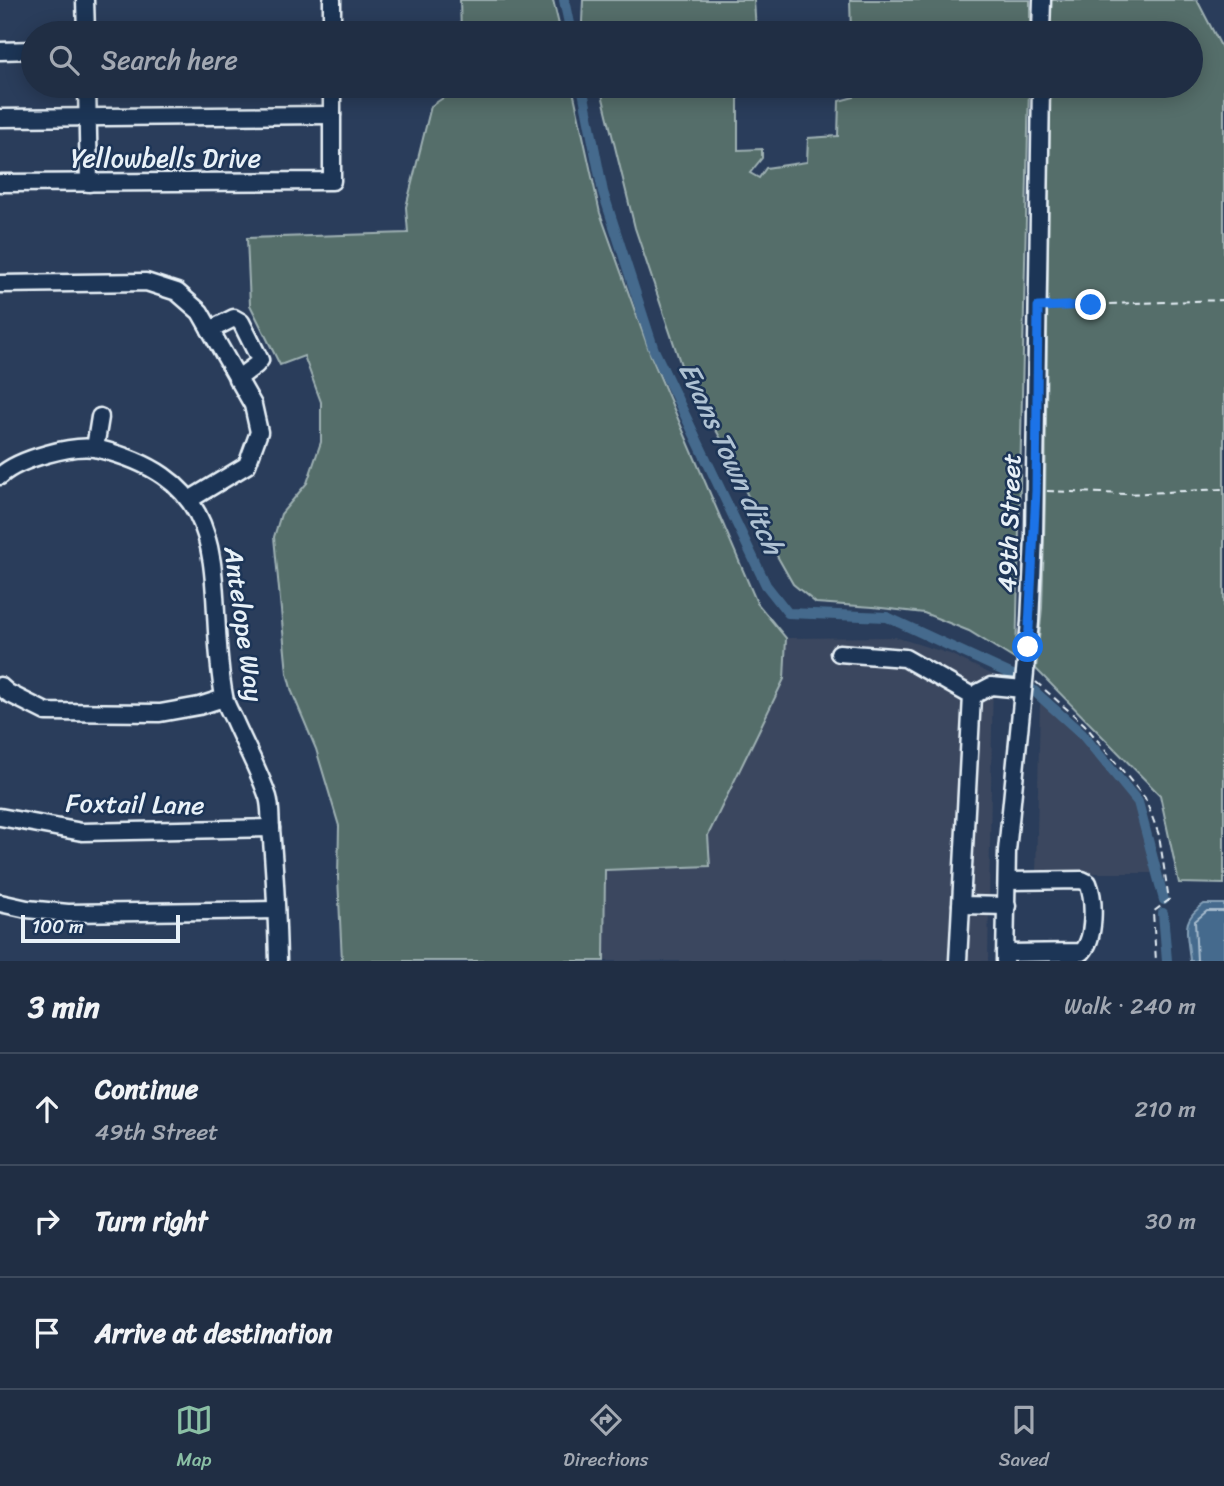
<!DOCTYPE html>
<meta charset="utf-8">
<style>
:root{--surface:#202e44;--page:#28364b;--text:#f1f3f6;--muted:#a2a8b2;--line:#3d4a5d;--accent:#8abfa5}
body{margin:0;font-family:Sriracha,sans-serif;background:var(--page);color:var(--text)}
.scale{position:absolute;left:21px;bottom:18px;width:159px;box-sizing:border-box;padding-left:7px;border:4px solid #e8f1f8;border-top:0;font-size:19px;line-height:24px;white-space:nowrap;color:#e8f1f8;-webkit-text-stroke:5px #1d3557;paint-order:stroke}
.stop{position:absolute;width:21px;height:21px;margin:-16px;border:5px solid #1a73e8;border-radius:50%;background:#fff}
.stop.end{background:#1a73e8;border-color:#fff;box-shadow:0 2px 7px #0008}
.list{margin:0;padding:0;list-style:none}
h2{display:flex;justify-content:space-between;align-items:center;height:91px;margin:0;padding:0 28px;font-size:30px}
h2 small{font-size:23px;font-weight:400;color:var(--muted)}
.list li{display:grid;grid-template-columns:46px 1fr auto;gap:21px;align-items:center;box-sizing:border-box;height:112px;padding:0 28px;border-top:2px solid var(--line)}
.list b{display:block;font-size:26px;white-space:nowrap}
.list p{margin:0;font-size:23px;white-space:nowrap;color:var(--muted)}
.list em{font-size:23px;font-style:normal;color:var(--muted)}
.icon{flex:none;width:38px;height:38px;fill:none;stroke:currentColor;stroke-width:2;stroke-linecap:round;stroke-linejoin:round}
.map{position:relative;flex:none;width:1224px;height:961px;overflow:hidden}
.search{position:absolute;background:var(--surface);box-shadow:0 4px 18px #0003;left:21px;right:21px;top:21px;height:77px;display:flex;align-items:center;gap:18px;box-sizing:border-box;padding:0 24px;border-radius:38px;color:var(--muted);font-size:26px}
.sheet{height:427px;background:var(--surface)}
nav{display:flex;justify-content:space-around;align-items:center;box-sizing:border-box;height:98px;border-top:2px solid var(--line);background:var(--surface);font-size:19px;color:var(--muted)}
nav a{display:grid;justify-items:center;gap:4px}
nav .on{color:var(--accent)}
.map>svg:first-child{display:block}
.built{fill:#3a475f}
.green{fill:#546e6b;stroke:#9eb0b2;stroke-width:2}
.water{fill:#456b8d;stroke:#86a1b8;stroke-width:2}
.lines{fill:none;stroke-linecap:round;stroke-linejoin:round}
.shore{stroke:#a7bbcd;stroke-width:2}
.canal{stroke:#456b8d;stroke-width:10}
.minor-casing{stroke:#e8f1f8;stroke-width:21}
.path{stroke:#e8f1f8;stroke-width:2;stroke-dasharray:7 5;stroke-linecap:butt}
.minor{stroke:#1d3557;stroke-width:16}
.route{stroke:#1a73e8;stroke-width:9}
.labels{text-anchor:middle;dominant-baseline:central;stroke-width:5;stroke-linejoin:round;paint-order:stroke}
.street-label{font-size:26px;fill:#e8f1f8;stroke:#1d3557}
.water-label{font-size:28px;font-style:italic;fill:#afc2d3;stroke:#1d3557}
</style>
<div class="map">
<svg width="1224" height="961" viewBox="0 0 1224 961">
<rect width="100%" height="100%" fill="#2a3d5b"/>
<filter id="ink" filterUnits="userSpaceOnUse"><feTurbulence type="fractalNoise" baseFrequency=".0143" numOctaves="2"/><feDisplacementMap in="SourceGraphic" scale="14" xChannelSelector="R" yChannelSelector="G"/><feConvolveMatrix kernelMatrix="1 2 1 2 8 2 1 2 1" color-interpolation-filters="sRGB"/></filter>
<g filter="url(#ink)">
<g class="built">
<polygon points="895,637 950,654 993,675 988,961 604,961 605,870 710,866 708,835 784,679 786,638"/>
<polygon points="1040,702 1080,737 1137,804 1152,873 1036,873"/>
</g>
<g class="green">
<polygon points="460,0 553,0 561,33 461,33"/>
<polygon points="583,0 754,0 756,30 738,31 738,33 586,33 582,22"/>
<polygon points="850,0 1030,0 1030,33 851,33"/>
<polygon points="1050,0 1197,0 1224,52 1224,884 1179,883 1160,795 1036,669 1042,608 1045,503 1050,86 1191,86 1191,33 1050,33"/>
<polygon points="461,86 572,86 600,213 651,356 757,603 786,638 784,679 708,835 710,866 605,870 604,961 342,961 338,878 339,826 316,749 292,692 287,673 274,537 281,514 307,483 321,442 321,402 304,356 280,365 250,305 247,238 408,233 406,207 431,106"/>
<polygon points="600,86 738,86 738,150 762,149 762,158 750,173 759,178 766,168 807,162 808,138 838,136 839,101 854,97 854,86 1029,86 1016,660 969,631 924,613 873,607 816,603 793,584 772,547 721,439 683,371 635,228"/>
</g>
<path class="water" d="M1204,904H1224V961H1190C1188,933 1179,921 1204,904Z"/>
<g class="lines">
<polyline class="shore" points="1197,961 1195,921 1207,911 1224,911"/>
<g class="canal">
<polyline points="564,0 571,33"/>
<polyline points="582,86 603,192 654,350 766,585 788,613 887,617 1015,676"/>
<polyline points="1033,690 1082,734 1138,802 1164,900"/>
<polyline points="1163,913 1167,961"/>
</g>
<g class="minor-casing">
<g id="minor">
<polyline points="85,0 86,33"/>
<polyline points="332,0 332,33"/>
<polyline points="1041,33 1042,0"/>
<polyline points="0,51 33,50"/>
<polyline points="87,86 89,183"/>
<polyline points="0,118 332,115"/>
<polyline points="0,183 332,181 332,86"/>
<polyline points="0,284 146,282 177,292 200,312 253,405 259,432 247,465 189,500"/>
<polyline points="210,330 234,318 241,322 260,360 256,365 237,379"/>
<polyline points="95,448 100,417"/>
<path d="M0,476C18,459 75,443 99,449C245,485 203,584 224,696C225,704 230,712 234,720C245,745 259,771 268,797C271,807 270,819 271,829C275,873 277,917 278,961"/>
<polyline points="839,653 905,658 972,696 961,905 1007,906"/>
<polyline points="0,686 8,693 46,712 160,713 199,706 224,698"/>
<polyline points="972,696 991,686 1023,689"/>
<polyline points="0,817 82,832 271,828"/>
<polyline points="0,903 27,909 68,913 276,910"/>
<path d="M1005,953L1082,952C1095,939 1095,900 1088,883L1082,880L1007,881"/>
<polyline points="958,961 961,905"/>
<polyline points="1005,961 1007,851 1030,622 1034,537 1041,86"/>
</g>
</g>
<g class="path">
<polyline points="1050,306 1224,300"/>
<polyline points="1047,491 1127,494 1224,489"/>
<polyline points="1036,682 1084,724 1145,798 1159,835 1169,900 1153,912 1156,961"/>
</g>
<use href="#minor" class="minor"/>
</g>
</g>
<g class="lines" filter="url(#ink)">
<polyline class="route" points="1028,647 1036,491 1038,307 1091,305"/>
</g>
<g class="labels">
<g class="street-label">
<text x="166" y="158">Yellowbells Drive</text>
<text transform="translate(1009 523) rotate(-88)">49th Street</text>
<text transform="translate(244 624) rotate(82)">Antelope Way</text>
<text transform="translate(135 804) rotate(1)">Foxtail Lane</text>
</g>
<g class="water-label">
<text transform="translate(731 458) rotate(65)">Evans Town ditch</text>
</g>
</g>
</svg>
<div class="scale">100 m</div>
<div class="stop" style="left:1028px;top:647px"></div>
<div class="stop end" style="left:1091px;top:305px"></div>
<div class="search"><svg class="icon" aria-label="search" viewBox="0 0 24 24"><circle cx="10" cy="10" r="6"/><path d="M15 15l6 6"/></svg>Search here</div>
</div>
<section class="sheet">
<h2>3 min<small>Walk · 240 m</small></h2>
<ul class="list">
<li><svg class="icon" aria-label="ahead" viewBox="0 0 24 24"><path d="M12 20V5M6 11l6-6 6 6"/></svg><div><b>Continue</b><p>49th Street</p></div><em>210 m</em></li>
<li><svg class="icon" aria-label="right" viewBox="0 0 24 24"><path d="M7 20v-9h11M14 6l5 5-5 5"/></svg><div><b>Turn right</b></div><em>30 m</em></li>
<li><svg class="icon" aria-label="arrive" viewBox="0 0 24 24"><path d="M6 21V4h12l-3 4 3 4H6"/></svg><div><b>Arrive at destination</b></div></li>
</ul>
</section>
<nav>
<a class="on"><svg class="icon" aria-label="map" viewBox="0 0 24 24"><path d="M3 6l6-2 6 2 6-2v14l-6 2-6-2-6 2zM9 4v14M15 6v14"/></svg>Map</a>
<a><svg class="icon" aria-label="directions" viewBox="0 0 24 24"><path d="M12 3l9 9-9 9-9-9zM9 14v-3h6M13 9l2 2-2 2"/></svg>Directions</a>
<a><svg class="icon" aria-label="saved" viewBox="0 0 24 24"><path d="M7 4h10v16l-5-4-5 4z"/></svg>Saved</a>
</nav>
